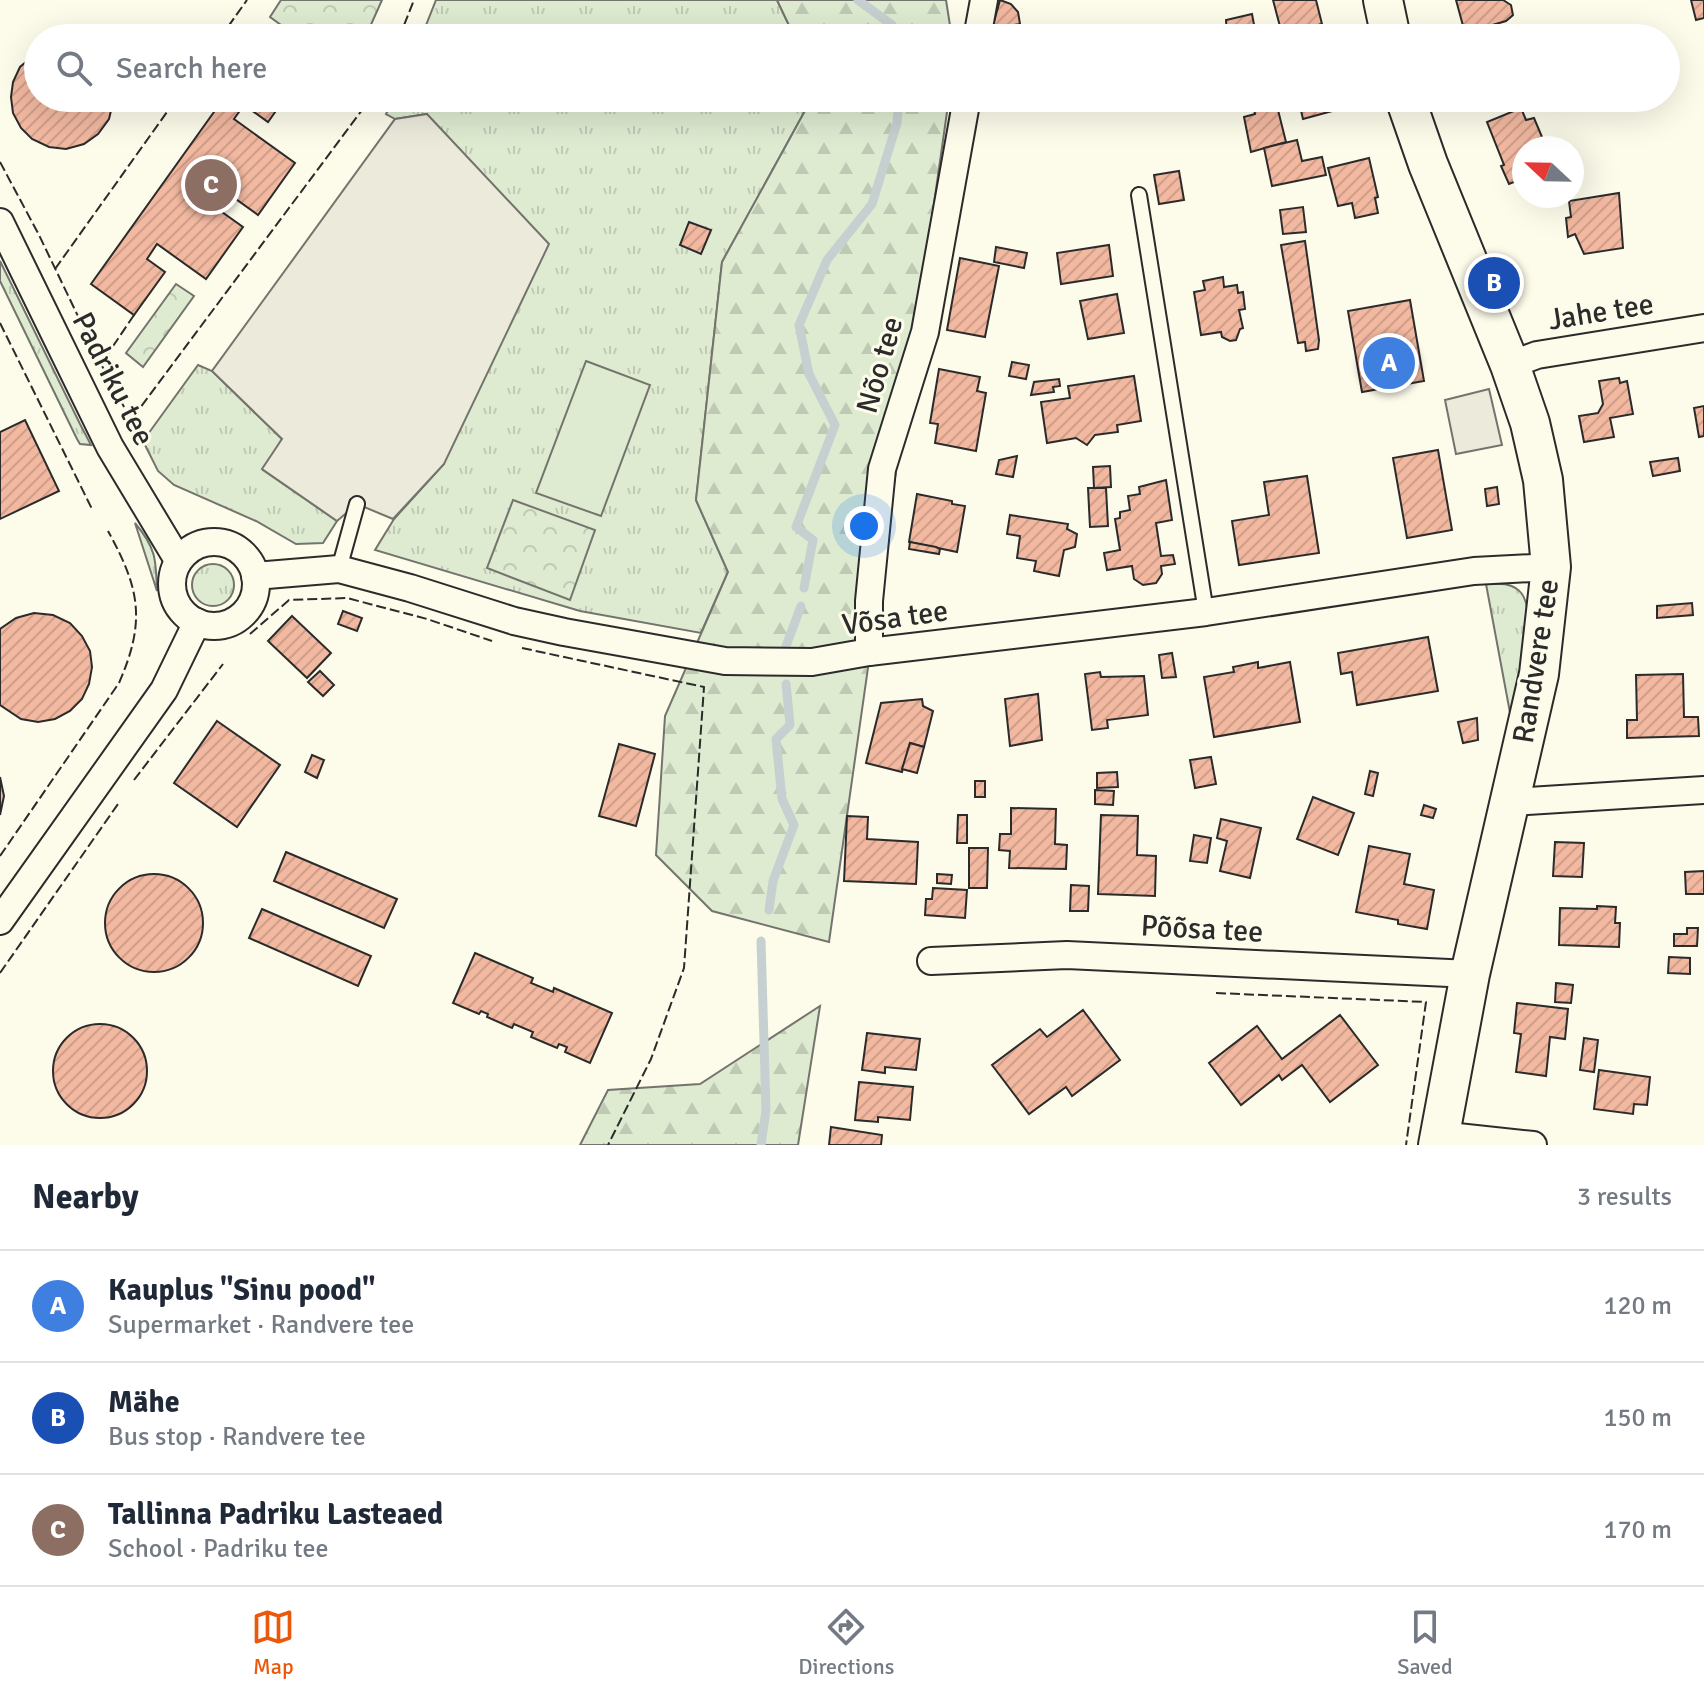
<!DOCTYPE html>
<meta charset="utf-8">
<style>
:root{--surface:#fff;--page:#f6f6f7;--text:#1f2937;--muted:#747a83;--line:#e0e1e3;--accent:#ea580c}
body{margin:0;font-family:Signika,sans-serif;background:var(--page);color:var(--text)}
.compass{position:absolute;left:1512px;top:136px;width:72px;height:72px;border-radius:50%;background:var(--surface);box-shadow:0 8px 32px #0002;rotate:292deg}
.you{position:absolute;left:864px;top:526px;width:28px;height:28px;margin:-20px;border:6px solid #fff;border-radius:50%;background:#1a73e8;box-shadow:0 0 0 12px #1a73e833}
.badge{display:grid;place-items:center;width:52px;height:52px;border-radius:50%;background:var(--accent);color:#fff;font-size:26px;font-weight:700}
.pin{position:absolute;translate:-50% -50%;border:4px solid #fff;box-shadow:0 2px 8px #0006}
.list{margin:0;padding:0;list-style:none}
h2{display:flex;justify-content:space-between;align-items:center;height:104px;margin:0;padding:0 32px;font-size:34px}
h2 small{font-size:26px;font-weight:400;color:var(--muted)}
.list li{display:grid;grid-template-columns:52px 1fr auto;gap:24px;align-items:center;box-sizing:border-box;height:112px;padding:0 32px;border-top:2px solid var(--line)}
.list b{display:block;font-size:30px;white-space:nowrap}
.list p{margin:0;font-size:26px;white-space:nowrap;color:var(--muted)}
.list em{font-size:26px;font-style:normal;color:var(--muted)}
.icon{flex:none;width:44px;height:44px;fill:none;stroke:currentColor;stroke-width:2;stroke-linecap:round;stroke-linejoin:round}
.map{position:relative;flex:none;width:1704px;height:1145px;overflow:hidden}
.search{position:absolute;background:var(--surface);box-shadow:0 8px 32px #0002;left:24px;right:24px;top:24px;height:88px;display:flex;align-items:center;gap:20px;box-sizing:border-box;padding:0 28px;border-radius:44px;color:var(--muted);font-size:30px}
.sheet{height:440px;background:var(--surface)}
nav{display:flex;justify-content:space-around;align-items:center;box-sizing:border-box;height:112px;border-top:2px solid var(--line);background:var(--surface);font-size:22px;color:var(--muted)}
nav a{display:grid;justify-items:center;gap:4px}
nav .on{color:var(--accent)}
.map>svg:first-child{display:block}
.grass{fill:url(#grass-tufts);stroke:#74746e;stroke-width:2}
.forest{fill:url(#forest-firs);stroke:#74746e;stroke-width:2}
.park{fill:url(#park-crowns);stroke:#74746e;stroke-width:2}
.garden{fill:#deebd1;stroke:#74746e;stroke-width:2}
.parking{fill:#eceadb;stroke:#74746e;stroke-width:2}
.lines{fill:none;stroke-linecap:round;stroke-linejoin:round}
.stream{stroke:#c7d0d0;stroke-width:9}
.building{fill:url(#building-hatch);stroke:#2b2b2b;stroke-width:2}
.service-casing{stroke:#2b2b2b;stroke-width:18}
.minor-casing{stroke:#2b2b2b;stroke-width:30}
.secondary-casing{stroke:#2b2b2b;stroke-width:42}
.service{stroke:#fdfbea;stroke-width:14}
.minor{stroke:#fdfbea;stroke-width:26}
.secondary{stroke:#fdfbea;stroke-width:38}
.fence{stroke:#2b2b2b;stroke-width:2;stroke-dasharray:10 4;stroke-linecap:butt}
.labels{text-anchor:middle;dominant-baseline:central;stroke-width:6;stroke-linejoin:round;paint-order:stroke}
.street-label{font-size:30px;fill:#2b2b2b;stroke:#fdfbea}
</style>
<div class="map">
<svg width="1704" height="1145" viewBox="0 0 1704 1145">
<defs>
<pattern id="grass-tufts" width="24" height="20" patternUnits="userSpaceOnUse" patternTransform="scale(2)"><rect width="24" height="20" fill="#deebd1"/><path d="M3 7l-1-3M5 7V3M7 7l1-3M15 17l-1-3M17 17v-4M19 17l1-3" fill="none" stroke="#bfcab4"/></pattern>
<pattern id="forest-firs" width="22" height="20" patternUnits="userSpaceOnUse" patternTransform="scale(2)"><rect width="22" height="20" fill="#deebd1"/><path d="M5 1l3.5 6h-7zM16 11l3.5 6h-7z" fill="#bfcab4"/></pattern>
<pattern id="park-crowns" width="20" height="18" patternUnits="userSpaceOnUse" patternTransform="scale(2)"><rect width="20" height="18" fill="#deebd1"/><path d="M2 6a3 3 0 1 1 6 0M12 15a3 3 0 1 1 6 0" fill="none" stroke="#bfcab4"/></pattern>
<pattern id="building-hatch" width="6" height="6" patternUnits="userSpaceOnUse" patternTransform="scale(2)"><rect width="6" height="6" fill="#f2b8a0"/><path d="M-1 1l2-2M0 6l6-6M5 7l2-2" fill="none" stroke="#d09e8a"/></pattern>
</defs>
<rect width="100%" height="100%" fill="#fdfbea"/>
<g class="grass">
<polygon points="436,0 777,0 795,38 421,38"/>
<polygon points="394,98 812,98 722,262 696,500 728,572 701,633 580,611 375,550 394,519 444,464 427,114 395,119 386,114"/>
<polygon points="0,261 80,424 91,445 80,444 77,439 0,281"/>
<polygon points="198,365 212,371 282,439 263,470 337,521 323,543 296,544 256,521 174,485 158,471 143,441"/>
<path d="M135,523C156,548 156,559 157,591Z"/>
<circle cx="213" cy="585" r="21"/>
<path d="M1486,584C1497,584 1508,582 1517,589C1543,607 1517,691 1511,718Z"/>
</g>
<g class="forest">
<polygon points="777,0 946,0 952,38 795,38"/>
<polygon points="812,98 949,98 829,942 712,911 656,855 665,716 728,572 696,500 722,262"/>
<polygon points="820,1006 798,1145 580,1145 608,1090 700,1084"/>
</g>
<g class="park">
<polygon points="281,0 382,0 365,38 299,38 270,17"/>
<polygon points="176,284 194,296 143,367 126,353"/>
<polygon points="513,500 595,530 570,600 487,568"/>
</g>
<polygon class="garden" points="586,361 650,385 601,516 536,493"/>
<g class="parking">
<polygon points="427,114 549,244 444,464 393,519 357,504 337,521 262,469 282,439 212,371 395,119"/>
<polygon points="1489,389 1502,445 1456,454 1445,400"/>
</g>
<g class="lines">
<g class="stream">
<polyline points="858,0 892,25 896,38"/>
<polyline points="804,588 813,540 796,527 835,425 809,374 799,325 827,260 872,204 897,123 899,98"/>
<polyline points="786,646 801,606"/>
<polyline points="769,910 773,881 794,825 782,799 776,739 790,725 786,684"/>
<polyline points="761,941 766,1110 761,1145"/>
</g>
</g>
<g class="building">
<polygon points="1000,0 1011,4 1018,12 1020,24 992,29"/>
<polygon points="1273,0 1316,0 1322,24 1282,34"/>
<polygon points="1456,0 1503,0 1511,5 1513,15 1506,21 1465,33"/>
<polygon points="1691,0 1704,0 1704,18 1696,20"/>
<polygon points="1252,14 1255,30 1263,28 1265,38 1227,38 1226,20"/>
<polygon points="38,52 38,98 114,98 109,119 98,134 84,144 66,149 49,147 32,139 21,128 13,113 11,97 13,82 20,67"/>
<polygon points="224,98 285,98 268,122 244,105 234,119 295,163 258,215 212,182 201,197 243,227 206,279 157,244 147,259 165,272 134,315 91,284"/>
<polygon points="1275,98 1286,142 1251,152 1244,117 1255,114 1253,103"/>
<polygon points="1298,98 1345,98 1347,107 1303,119"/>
<polygon points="1521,108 1526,120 1534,118 1542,137 1535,140 1537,145 1535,148 1524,148 1524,178 1509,184 1501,166 1504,165 1487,122"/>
<polygon points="1297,140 1302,161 1322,157 1326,175 1272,186 1264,148"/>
<polygon points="1369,158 1378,197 1375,198 1378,213 1355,218 1352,203 1338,206 1328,168"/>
<polygon points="1179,171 1184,200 1159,204 1154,175"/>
<polygon points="1619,193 1623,248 1584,254 1575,234 1568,237 1566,218 1571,217 1569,201"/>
<polygon points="1303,207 1306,232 1283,234 1280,210"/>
<polygon points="689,222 711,230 701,254 680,245"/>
<polygon points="1305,241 1319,340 1318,349 1306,351 1305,342 1298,343 1281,245"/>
<polygon points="1109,245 1113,276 1061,284 1057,253"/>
<polygon points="996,247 1027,253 1024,268 994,262"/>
<polygon points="960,258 999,266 985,337 947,330"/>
<polygon points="1223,277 1224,287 1237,285 1238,293 1243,292 1245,309 1239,310 1243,328 1240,329 1236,340 1230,341 1222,337 1221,332 1201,335 1194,292 1205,290 1203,281"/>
<polygon points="1117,294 1124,333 1088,339 1080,301"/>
<polygon points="1410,300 1424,381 1362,392 1348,311"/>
<polygon points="1012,362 1029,365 1026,379 1009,376"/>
<polygon points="939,369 980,377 977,391 986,393 976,451 935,443 938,424 930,423"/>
<polygon points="1134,376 1141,421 1117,425 1118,432 1095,435 1087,445 1076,438 1047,443 1041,402 1070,398 1068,386"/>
<polygon points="1619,378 1620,383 1627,381 1633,414 1610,418 1614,437 1584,442 1579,416 1598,413 1603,404 1599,381"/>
<polygon points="1059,379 1060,386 1053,387 1054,392 1031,395 1034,382"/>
<polygon points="1704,406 1704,436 1699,437 1694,408"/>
<polygon points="25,420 59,491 0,519 0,432"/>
<polygon points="1438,450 1452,530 1407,538 1393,458"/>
<polygon points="1017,456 1013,477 996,474 999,460"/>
<polygon points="1678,458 1680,471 1653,476 1650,462"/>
<polygon points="1110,466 1111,487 1094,488 1093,467"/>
<polygon points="1307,476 1319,553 1239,565 1232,521 1269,515 1264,482"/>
<polygon points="1166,480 1172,520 1156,523 1161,556 1173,555 1175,564 1161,566 1162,574 1156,583 1143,585 1134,579 1132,566 1107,570 1104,553 1120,550 1115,519 1120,518 1120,512 1130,510 1128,496 1140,494 1139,487"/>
<polygon points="1497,487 1499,504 1487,506 1485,489"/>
<polygon points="1088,488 1106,488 1108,526 1090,527"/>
<polygon points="917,494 952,501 952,504 965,506 957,552 909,542"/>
<polygon points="1010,515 1068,524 1067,529 1077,534 1075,547 1064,550 1059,576 1034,571 1036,561 1017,558 1020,536 1007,534"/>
<polygon points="910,542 936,547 940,549 939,554 909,549"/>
<polygon points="1692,603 1693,615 1657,618 1657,606"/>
<polygon points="343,611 362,618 357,631 338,624"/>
<polygon points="34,613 53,615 70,623 82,636 90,651 92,667 89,684 82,699 70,711 55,719 38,722 21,719 0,705 0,629 16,618"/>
<polygon points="292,616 331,653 307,678 268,641"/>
<polygon points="1428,637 1438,691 1357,705 1352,672 1341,674 1338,653"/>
<polygon points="1172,653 1176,677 1162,678 1159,655"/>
<polygon points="1258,662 1258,668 1290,662 1300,722 1214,737 1204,677 1234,672 1233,667"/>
<polygon points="320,671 334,685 323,696 308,682"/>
<polygon points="1100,672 1101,677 1144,676 1148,715 1107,720 1108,728 1092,730 1085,674"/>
<polygon points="1683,674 1684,717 1698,717 1699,736 1627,738 1627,720 1637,720 1636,675"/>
<polygon points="1038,694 1042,740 1010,746 1005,699"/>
<polygon points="922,699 923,706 933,711 924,747 910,743 902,772 866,763 881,703"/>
<polygon points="1477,718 1478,740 1463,743 1458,722"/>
<polygon points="217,721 280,765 237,827 174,783"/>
<polygon points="910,743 924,747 917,773 902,769"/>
<polygon points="619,744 655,754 636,826 599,816"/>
<polygon points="312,755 324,760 317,778 305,772"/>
<polygon points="1211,757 1216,784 1195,788 1190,760"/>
<polygon points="1370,771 1378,773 1373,796 1365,794"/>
<polygon points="1117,772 1118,787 1097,788 1097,773"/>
<polygon points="0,777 4,796 0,815"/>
<rect x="975" y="781" width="10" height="16"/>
<polygon points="1095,790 1114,791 1113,805 1095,804"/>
<polygon points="1313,797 1354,813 1338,855 1297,839"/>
<polygon points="1424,805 1436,809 1433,818 1421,815"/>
<polygon points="1011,808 1056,809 1055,844 1067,845 1066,869 1009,868 1010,851 999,850 1000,834 1011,834"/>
<polygon points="958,815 967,815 967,843 957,843"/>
<polygon points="1101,815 1138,816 1137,855 1156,856 1155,896 1098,894"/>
<polygon points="847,816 868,817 867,839 918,842 916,884 844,881"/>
<polygon points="1221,819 1261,828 1250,878 1220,871 1227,841 1217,838"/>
<polygon points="1194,835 1211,838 1207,863 1190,861"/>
<polygon points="1555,842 1584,843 1582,877 1553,876"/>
<polygon points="1369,846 1410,854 1404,884 1434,890 1427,929 1398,924 1398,920 1356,912"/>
<polygon points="969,848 988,848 987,888 969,888"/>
<polygon points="286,852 397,899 384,928 274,881"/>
<polygon points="1704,871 1704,894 1686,894 1685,872"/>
<circle cx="154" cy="923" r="49"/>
<polygon points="937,874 952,875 951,884 937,883"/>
<polygon points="1071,885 1089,886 1088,911 1070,911"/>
<polygon points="933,888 967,890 965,918 925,915 926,899 932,899"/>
<polygon points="1597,906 1616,907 1615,923 1620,923 1619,947 1559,945 1560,908 1597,909"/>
<polygon points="262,909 371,956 358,986 249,938"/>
<polygon points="1687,928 1698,928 1697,946 1674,946 1674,934 1687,934"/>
<polygon points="475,953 533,978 531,983 553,992 554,988 612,1013 590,1063 565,1052 567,1047 559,1044 557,1048 531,1037 533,1032 514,1024 512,1028 487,1017 488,1014 481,1011 479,1014 453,1003"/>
<polygon points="1669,957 1690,958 1690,974 1668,973"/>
<polygon points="1556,983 1573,985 1571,1003 1555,1002"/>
<polygon points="1517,1003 1568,1009 1565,1039 1550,1037 1546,1076 1516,1072 1521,1034 1514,1033"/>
<polygon points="1083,1010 1120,1060 1072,1096 1066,1087 1029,1114 992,1065 1040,1029 1047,1037"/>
<polygon points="1340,1015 1378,1065 1330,1102 1302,1065 1282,1080 1279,1075 1241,1105 1209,1063 1257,1026 1282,1059"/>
<circle cx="100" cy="1071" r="47"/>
<polygon points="867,1033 920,1039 916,1070 885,1067 885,1073 862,1070"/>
<polygon points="1584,1038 1598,1040 1594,1072 1580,1070"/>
<polygon points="1599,1070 1650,1077 1647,1105 1634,1104 1633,1114 1594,1109"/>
<polygon points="859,1082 913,1087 910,1120 878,1117 878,1122 855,1120"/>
<polygon points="831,1127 882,1135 881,1145 829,1145"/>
</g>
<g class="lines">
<g class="service-casing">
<g id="service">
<polyline points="1139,195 1206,612"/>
<polyline points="339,569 357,504"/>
</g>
</g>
<g class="minor-casing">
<g id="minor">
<polyline points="977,38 984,0"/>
<polyline points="0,222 110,447 178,560"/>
<polyline points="1510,365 1537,355 1704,328"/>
<circle cx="214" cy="584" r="42"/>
<polyline points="255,576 339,569 410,588 514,621 564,632 725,661 812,662 869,652 1206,612 1474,571 1551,567"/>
<polyline points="869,652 869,601 882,469 925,332 967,98"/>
<polyline points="1511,802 1704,790"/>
<polyline points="0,921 164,690 197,622"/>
<polyline points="931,961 1067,955 1470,974"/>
<polyline points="1439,1135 1533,1145"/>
</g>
</g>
<g class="secondary-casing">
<g id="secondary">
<polyline points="1383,0 1391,38"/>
<polyline points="1405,98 1428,164 1510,365 1530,423 1543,480 1551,567 1539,674 1470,974 1438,1145"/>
</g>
</g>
<use href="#service" class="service"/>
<use href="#minor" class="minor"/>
<use href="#secondary" class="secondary"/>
<g class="fence">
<polyline points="220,38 247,0"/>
<polyline points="399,38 414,0"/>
<polyline points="0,162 39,235 101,364"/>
<polyline points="55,269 177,98"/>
<polyline points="134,315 101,364 131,420 371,98"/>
<polyline points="0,323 92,509"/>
<polyline points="250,634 289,600 347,598 427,619 492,641"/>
<polyline points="522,648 704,687 684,968 651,1059 608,1145"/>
<polyline points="134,780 223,664"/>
<path d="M0,856L119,683C146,621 140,589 108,531"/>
<polyline points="0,973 118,804"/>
<polyline points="1216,993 1426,1002 1406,1145"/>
</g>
</g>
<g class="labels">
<g class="street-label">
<text transform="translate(1601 312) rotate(-9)">Jahe tee</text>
<text transform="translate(880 365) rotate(-74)">Nõo tee</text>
<text transform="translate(113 379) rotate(63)">Padriku tee</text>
<text transform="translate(895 618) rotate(-8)">Võsa tee</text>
<text transform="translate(1536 661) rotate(-81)">Randvere tee</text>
<text transform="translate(1202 929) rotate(3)">Põõsa tee</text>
</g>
</g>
</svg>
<svg class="compass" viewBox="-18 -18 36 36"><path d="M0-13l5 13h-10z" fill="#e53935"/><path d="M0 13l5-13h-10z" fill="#747a83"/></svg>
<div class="you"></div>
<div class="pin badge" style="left:1389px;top:363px;background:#3f7fe0">A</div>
<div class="pin badge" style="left:1494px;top:283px;background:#1a4fb4">B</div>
<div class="pin badge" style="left:211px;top:185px;background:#8d6e63">C</div>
<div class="search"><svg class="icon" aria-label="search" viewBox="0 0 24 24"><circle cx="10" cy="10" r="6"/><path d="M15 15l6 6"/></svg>Search here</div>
</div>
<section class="sheet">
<h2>Nearby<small>3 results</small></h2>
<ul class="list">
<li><span class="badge" style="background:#3f7fe0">A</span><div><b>Kauplus &quot;Sinu pood&quot;</b><p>Supermarket · Randvere tee</p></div><em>120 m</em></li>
<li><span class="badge" style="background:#1a4fb4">B</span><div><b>Mähe</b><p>Bus stop · Randvere tee</p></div><em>150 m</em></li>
<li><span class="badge" style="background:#8d6e63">C</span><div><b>Tallinna Padriku Lasteaed</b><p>School · Padriku tee</p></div><em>170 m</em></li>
</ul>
</section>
<nav>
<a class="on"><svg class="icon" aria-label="map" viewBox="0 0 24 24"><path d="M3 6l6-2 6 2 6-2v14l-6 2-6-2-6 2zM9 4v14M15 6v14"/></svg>Map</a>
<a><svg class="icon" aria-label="directions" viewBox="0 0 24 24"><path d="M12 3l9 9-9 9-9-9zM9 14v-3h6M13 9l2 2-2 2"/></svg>Directions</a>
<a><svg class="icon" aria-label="saved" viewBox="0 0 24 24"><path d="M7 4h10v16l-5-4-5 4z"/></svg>Saved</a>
</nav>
